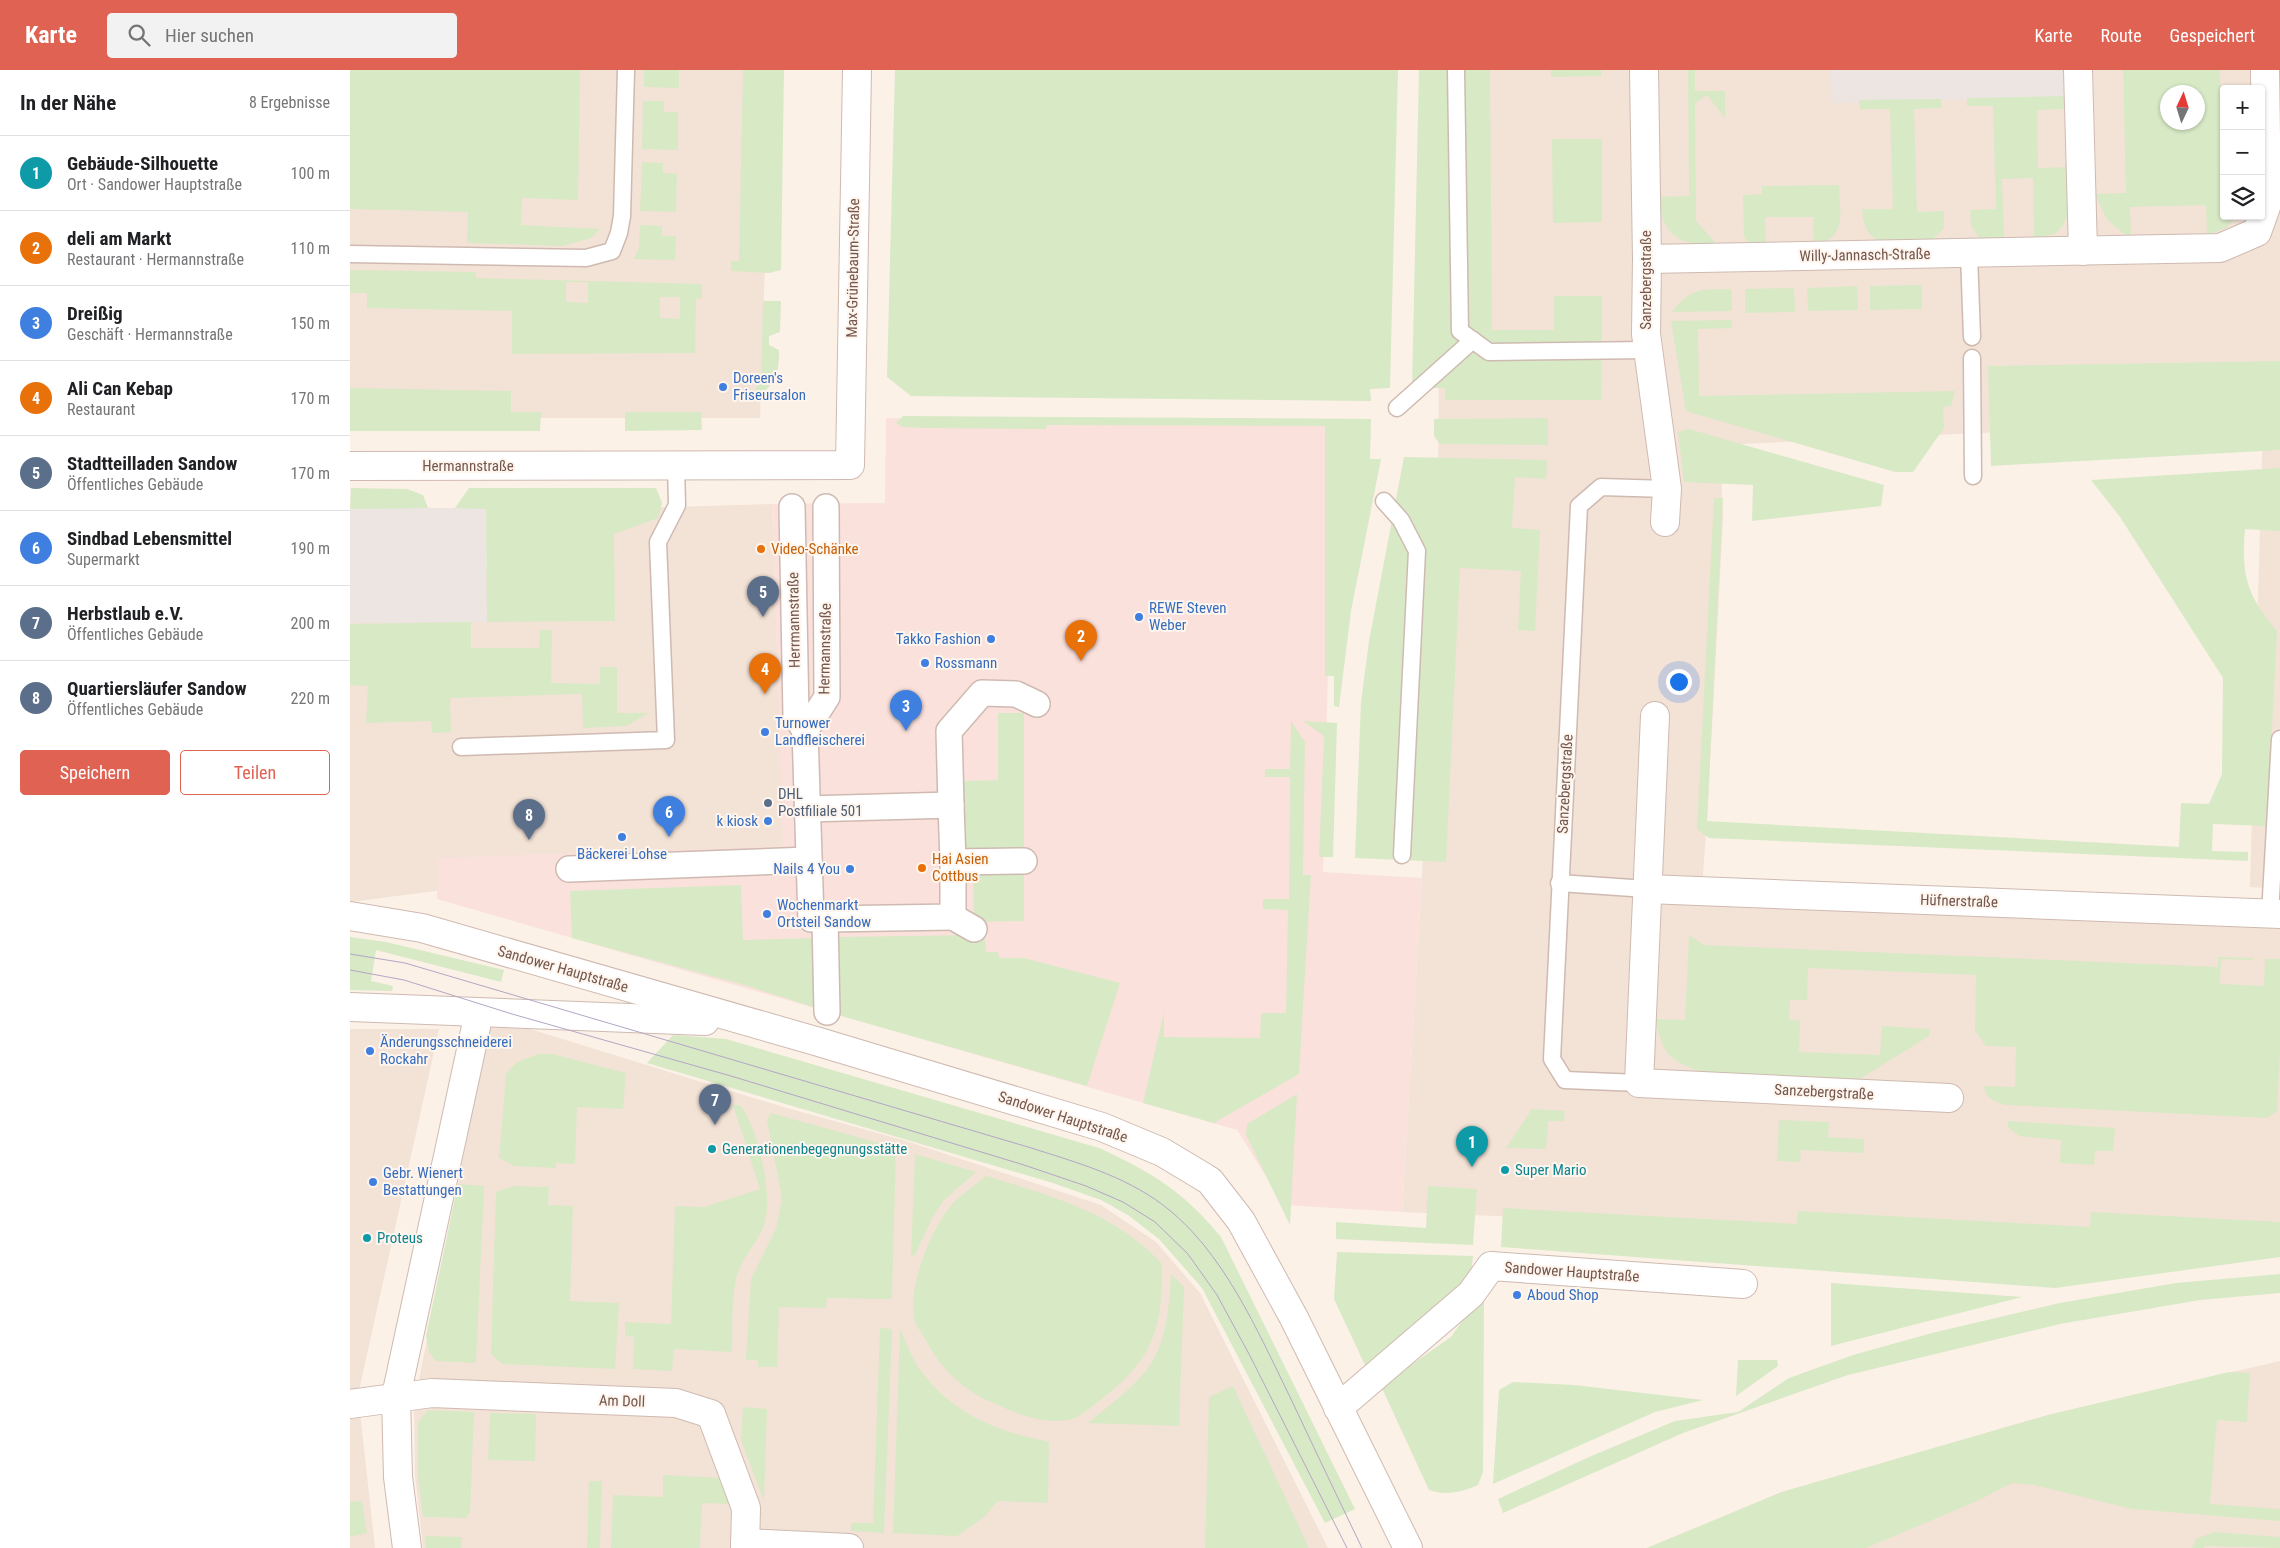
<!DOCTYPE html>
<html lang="de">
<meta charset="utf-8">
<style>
:root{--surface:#fff;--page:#f2f2f2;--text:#202124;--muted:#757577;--line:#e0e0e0;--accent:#df6253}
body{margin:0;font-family:"Roboto Condensed",sans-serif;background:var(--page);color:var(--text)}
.controls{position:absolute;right:15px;top:15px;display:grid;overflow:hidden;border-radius:5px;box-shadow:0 1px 4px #0004}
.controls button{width:45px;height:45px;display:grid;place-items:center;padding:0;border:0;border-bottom:1px solid var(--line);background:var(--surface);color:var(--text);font:25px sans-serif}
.compass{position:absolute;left:1810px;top:15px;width:45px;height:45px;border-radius:50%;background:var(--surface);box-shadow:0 1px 4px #0004;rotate:4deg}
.you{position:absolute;left:1328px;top:611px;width:18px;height:18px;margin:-12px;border:4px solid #fff;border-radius:50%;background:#1a73e8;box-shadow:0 0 0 8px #1a73e833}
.badge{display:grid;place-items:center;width:32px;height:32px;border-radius:50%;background:var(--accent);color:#fff;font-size:16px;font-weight:700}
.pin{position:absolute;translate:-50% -41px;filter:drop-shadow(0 1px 2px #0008)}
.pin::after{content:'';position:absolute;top:26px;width:18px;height:15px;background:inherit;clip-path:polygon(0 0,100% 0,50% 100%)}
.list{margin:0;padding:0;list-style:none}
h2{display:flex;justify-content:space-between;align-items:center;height:65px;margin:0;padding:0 20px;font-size:21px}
h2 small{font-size:16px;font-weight:400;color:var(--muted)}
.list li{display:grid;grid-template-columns:32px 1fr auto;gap:15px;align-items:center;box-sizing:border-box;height:75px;padding:0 20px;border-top:1px solid var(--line)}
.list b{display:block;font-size:19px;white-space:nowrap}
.list p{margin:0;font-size:16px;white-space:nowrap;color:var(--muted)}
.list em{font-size:16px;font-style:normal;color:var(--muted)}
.actions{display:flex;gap:10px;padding:15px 20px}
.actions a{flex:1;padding:11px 0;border:1px solid var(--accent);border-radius:5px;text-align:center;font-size:18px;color:var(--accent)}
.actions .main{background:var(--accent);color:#fff}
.icon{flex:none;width:28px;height:28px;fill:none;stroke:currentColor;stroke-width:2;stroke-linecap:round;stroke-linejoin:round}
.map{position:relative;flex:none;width:1930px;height:1478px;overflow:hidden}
header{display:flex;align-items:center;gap:30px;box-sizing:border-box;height:70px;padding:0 25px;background:var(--accent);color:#fff}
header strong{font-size:24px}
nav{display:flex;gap:28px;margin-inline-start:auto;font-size:18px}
.search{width:350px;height:45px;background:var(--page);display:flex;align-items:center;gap:12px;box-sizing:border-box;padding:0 18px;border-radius:5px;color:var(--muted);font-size:19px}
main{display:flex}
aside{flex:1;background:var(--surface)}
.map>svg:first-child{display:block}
.residential{fill:#f3e2d6;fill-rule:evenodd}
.commercial{fill:#fbe1dc}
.industrial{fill:#ece5e1}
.green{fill:#d8e9c6;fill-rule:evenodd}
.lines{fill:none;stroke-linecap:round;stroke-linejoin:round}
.service-casing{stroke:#cfbab1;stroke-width:19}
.pedestrian-casing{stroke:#cfbab1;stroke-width:28}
.minor-casing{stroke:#cfbab1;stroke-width:30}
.tertiary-casing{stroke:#cfbab1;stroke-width:30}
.service{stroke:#fff;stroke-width:16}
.pedestrian{stroke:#fff;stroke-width:25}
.minor{stroke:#fff;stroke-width:28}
.tertiary{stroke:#fff;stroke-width:28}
.tram{stroke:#b3a6c5;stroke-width:1}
.shop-dot{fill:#3f7fe0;stroke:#fef6ee;stroke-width:2}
.food-dot{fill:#e8710a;stroke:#fef6ee;stroke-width:2}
.service-dot{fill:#5c6f8a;stroke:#fef6ee;stroke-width:2}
.culture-dot{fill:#0f9aa8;stroke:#fef6ee;stroke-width:2}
.labels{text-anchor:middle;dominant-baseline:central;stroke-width:4;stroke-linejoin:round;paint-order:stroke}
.street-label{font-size:15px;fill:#74564d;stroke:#fef6ee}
.shop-label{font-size:15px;fill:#366cbe;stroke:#fef6ee;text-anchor:start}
.food-label{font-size:15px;fill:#c56008;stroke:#fef6ee;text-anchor:start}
.service-label{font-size:15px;fill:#4e5e75;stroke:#fef6ee;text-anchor:start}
.culture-label{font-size:15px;fill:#0d838f;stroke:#fef6ee;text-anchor:start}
</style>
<header>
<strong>Karte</strong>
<div class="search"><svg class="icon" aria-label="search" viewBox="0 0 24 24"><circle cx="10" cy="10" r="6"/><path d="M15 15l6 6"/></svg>Hier suchen</div>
<nav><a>Karte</a><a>Route</a><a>Gespeichert</a></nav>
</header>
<main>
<aside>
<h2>In der Nähe<small>8 Ergebnisse</small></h2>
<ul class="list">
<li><span class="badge" style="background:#0f9aa8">1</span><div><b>Gebäude-Silhouette</b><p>Ort · Sandower Hauptstraße</p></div><em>100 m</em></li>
<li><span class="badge" style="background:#e8710a">2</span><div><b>deli am Markt</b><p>Restaurant · Hermannstraße</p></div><em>110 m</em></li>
<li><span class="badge" style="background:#3f7fe0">3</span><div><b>Dreißig</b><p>Geschäft · Hermannstraße</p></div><em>150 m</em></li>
<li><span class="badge" style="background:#e8710a">4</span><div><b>Ali Can Kebap</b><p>Restaurant</p></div><em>170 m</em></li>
<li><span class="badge" style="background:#5c6f8a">5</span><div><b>Stadtteilladen Sandow</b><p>Öffentliches Gebäude</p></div><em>170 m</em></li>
<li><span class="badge" style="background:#3f7fe0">6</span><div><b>Sindbad Lebensmittel</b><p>Supermarkt</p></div><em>190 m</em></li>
<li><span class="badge" style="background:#5c6f8a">7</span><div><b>Herbstlaub e.V.</b><p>Öffentliches Gebäude</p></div><em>200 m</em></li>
<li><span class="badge" style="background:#5c6f8a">8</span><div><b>Quartiersläufer Sandow</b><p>Öffentliches Gebäude</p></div><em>220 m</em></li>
</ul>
<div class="actions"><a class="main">Speichern</a><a>Teilen</a></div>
</aside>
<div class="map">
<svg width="1930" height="1478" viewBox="0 0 1930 1478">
<rect width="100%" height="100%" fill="#fbf1e7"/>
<g class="residential">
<polygon points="0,0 421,0 410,348 153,348 0,322"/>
<path d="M1091,0H1930V819L1900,817L1913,350L1370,375L1373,449L1357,751L1351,830L1930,858V1180L1052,1142L1072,808L1088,424ZM1874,19H1911V146H1874ZM1818,22H1848V52H1818Z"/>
<polygon points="422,434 434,776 0,832 0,553 290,438"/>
<polygon points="141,947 433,1037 553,1070 751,1135 806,1172 850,1223 978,1478 73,1478 65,1405 64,1335"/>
<polygon points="0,959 89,959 8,1325 25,1478 0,1478"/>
<polygon points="1930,1291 1930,1478 1297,1478 1432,1422 1698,1345"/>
</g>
<polygon class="commercial" points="536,348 984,353 973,802 1072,808 1052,1142 934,1135 887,1060 87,829 87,788 433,776 422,434 535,433"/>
<g class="industrial">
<polygon points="1480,0 1717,0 1718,27 1481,33"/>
<polygon points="0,438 136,438 137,552 0,553"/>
</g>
<g class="green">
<polygon points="0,0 230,0 228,130 172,128 171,155 250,159 241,168 213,176 117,173 118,142 0,139"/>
<polygon points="294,0 329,0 329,18 294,17"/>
<polygon points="393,0 434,0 431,200 419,203 381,201 381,191 389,191"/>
<polygon points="545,0 1048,0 1040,318 1020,319 1021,331 561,326 537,307"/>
<polygon points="1069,0 1140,0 1142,260 1204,260 1204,226 1252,226 1251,330 1095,330 1095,318 1062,318"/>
<polygon points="1201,0 1251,0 1251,6 1201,7"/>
<path d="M1338,0H1345V21H1375V48L1357,25L1345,33L1346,151L1365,172L1362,175C1327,175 1311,163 1309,127L1339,126Z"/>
<path d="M1773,0H1870L1874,146H1888L1876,158L1857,165L1856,135L1780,137L1781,168C1759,154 1754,148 1746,124L1776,123ZM1818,22H1848V52H1818Z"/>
<path d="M1716,26V39L1687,40L1688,98L1718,97C1718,117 1725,152 1704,164C1699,166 1690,167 1684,168L1683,108L1652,109L1654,169L1631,170L1621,156L1620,140L1646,139L1643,36H1617V28Z"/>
<path d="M1591,29V38L1564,39L1567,142L1594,141V158L1579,173C1547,174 1514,182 1512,139H1543L1540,39H1510L1509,30Z"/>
<polygon points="293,31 314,31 314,42 328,42 328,80 292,79"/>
<polygon points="1202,69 1252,69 1252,152 1203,153"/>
<polygon points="292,92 313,93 313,103 327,104 326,142 290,141"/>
<path d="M1489,115C1490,145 1498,166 1464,176L1463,147H1415L1416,177L1402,178L1394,166L1393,125L1412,124V116Z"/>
<polygon points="290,155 312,156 312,166 326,166 325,190 284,189 289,178"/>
<path d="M0,200L126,202V208L352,214V228L346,229L345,283L162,284V241L17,238V223H0ZM216,212H238V233L216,232ZM310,227H330V249L310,248Z"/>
<polygon points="1572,215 1572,239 1520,240 1520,216"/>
<polygon points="1507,216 1508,240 1458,241 1457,218"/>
<polygon points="1444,218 1445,242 1395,243 1395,219"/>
<path d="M1381,219L1382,241L1322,242C1342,216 1351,220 1381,219Z"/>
<path d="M413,231H431L430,262L419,266V275L429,280C429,307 426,311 406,330V318L411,309Z"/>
<polygon points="1382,250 1382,258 1348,259 1349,326 1605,321 1601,336 1593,337 1594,358 1563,402 1545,402 1336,341 1321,251"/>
<polygon points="1930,291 1930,380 1641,396 1638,296"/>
<polygon points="0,318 161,321 161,342 191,342 190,361 0,361"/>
<polygon points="275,342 351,342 352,360 275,361"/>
<polygon points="553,346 1021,349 1020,389 1031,389 1001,541 989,637 984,636 984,606 975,606 975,356 697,355 696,359 573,358 553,357 546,353"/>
<polygon points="1198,348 1198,375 1090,374 1084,366 1084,349"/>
<polygon points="1339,359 1534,415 1531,436 1402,451 1403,415 1334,412 1328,362"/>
<polygon points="1054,387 1197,390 1196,409 1165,407 1162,458 1190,460 1185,561 1168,560 1171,501 1110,498 1096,792 1005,788 1011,632 1019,571"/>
<path d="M1930,398V461L1895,459C1891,506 1897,525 1927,561L1917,756L1863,754L1862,781L1898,782V791L1359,768L1347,759L1364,428H1373L1357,751L1829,777L1831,733L1859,734L1872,704L1873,608L1770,447L1741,410Z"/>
<polygon points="1,418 57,419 73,425 78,438 0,439"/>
<polygon points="119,418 306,418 312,433 308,448 264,464 265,551 137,552 136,439 105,438"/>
<polygon points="121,552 121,578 189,578 190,560 202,560 201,613 250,614 250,597 267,597 267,643 298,643 277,656 233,658 232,624 100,628 101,662 82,663 81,651 16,653 18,616 0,615 0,554"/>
<polygon points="648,643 674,643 674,779 613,780 613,711 648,710"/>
<polygon points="941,651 955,672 953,805 961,805 949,1004 864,1053 793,1033 814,942 814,967 910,968 911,943 936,943 938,840 913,839 913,829 939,829 940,707 915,707 915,699 940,699"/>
<polygon points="953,651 987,653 983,787 969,787 974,666"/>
<polygon points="623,804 674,804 674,851 624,852"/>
<polygon points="391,815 393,870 464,868 466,938 394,915 222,868 220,821"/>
<polygon points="624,865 635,867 636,882 648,882 649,888 674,888 770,913 737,1016 488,945 486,867"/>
<path d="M1339,865L1354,875L1868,897V887L1903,888V890L1871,889L1870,914L1914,916L1915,891L1913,889H1930V980L1927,1041L1917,1048L1657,1035C1645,1032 1635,1029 1634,1016L1665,1017L1666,977L1636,976L1625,961L1626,905L1458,898L1457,930H1440L1439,950H1450L1449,982L1530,985L1532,956L1579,959V966L1508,1010L1351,1002C1317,989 1314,985 1305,949L1335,950Z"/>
<polygon points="0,867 36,872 154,900 151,912 26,880 21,911 43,916 42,921 0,920"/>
<path d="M323,965L376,969L749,1078C803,1103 833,1121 871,1167L1005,1439L975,1453L852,1218L809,1169L778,1145L751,1130L703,1113L297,993Z"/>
<polygon points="189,984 202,984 276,1003 273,1039 227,1037 225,1094 206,1093 206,1098 164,1096 149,1088 156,1004 167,992"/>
<polygon points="947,1024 940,1155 896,1065 897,1054"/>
<path d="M383,1035H390C408,1055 424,1128 414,1155C407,1174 390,1189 386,1209C381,1232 383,1258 382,1282L324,1279L322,1301L283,1299L284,1267L275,1266V1252L321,1254L325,1136L354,1137L410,1119Z"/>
<polygon points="1182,1039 1215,1041 1214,1051 1198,1051 1196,1079 1156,1078"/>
<polygon points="421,1043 546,1078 542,1229 477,1228 476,1238 429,1237 427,1297 408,1297 408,1290 396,1290 401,1209 426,1159 432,1128 417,1050"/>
<polygon points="1429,1050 1479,1052 1478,1067 1514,1069 1514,1083 1451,1080 1450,1092 1427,1091"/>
<polygon points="1658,1051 1765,1058 1763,1081 1745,1081 1744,1095 1710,1093 1711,1070 1669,1066 1658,1057"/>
<polygon points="565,1084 626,1102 594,1130 582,1148 565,1185 561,1186"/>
<path d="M636,1106C700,1125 766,1143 812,1194C813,1258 803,1291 749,1331C741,1337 728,1349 717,1350C691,1354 664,1343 641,1332C615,1321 592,1300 578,1274C574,1266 566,1256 564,1248C558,1215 582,1156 604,1132C614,1123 626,1114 636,1106Z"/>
<polygon points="108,1114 134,1116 126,1293 86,1291 79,1282 76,1266"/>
<polygon points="163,1116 199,1117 198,1135 223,1136 220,1231 269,1233 265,1299 152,1294 141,1284 146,1122"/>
<polygon points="1078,1116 1127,1119 1123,1175 986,1169 986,1152 1076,1158"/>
<polygon points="1153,1138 1447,1154 1448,1141 1740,1157 1741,1142 1930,1152 1930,1187 1705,1218 1151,1177"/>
<polygon points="987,1182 1123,1186 1121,1202 1115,1212 1015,1295 984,1229"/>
<path d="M821,1204L834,1217L829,1356L738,1353C757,1337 780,1321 796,1301C817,1274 819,1238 821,1204Z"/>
<polygon points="1930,1204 1930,1223 1850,1230 1710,1254 1498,1305 1333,1363 1153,1443 1148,1429 1239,1387 1325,1351 1388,1342 1439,1308 1503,1285 1582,1263 1710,1233 1826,1213"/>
<polygon points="1481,1213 1672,1227 1481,1276"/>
<path d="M1134,1228L1133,1402L1128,1415C1112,1422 1096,1426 1079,1420L1031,1316L1101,1267L1115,1247Z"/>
<polygon points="530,1258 542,1259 534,1463 501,1461 501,1453 523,1453"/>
<path d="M550,1260C557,1273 562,1289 571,1301C605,1346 647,1361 699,1372L698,1433L648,1431L633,1448L607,1466L543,1463Z"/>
<polygon points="1388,1290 1427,1290 1428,1296 1386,1326"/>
<polygon points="1879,1302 1900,1303 1897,1352 1867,1350 1860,1434 1930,1439 1930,1451 1782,1439 1684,1415 1662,1413 1627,1431 1516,1478 1297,1478 1432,1422 1698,1345"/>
<polygon points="1163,1312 1224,1315 1353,1330 1305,1342 1143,1414 1149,1320"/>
<polygon points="883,1316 959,1478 855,1478 859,1327"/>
<polygon points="393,1337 417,1339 414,1431 391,1370"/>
<polygon points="78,1340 124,1342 120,1444 118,1444 117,1448 73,1447 68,1406 68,1352"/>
<polygon points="140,1343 186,1344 185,1391 138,1390"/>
<polygon points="313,1405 370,1408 380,1434 352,1433 350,1478 261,1478 263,1425 313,1427"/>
<polygon points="239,1411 252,1411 250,1478 237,1478"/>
<polygon points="12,1431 17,1463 0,1467 0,1432"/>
<polygon points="1864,1462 1930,1467 1930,1478 1855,1476 1854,1478 1842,1478 1846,1469"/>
<polygon points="75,1466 112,1467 111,1478 76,1478"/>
</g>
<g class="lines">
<g class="service-casing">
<g id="service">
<polyline points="1106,0 1110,261 1139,282 1298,280"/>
<polyline points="0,184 236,188 262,181 269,163 272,146 276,0"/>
<polyline points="1619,184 1622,267"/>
<polyline points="1622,288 1623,406"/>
<polyline points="1047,338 1123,270"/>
<polyline points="1034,431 1051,450 1067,481 1052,785"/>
<polyline points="111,677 316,670 308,472 327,435 326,396"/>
<polyline points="1209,813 1297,819"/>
<polyline points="1920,844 1930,669"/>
<polyline points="1289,1013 1215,1010 1202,989 1229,436 1251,417 1317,419"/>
</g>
</g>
<g class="pedestrian-casing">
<g id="pedestrian">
<polyline points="442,437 446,646 455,661"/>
<polyline points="476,437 477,627 455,661 461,849 475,849 477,942"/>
<polyline points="601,735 599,661 632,623 666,624 687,634"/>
<polyline points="457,739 601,735 603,792 674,791"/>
<polyline points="219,799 459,790"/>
<polyline points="603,847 624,859"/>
<polyline points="475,849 603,847 603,792"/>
</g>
</g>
<g class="minor-casing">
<g id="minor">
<polyline points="1294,0 1297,189 1296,264 1317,419 1315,452"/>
<polyline points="1728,0 1733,181"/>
<polyline points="1297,189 1870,178 1907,162 1917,134 1915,0"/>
<polyline points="0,396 500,395 507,0"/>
<polyline points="1305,646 1289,1013 1599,1028"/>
<polyline points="1297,819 1930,844"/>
<polyline points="0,1334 82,1323 326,1333 361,1344 396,1438 395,1478"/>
<polyline points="988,1338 1121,1224 1141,1196 1393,1214"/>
<polyline points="395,1473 499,1478"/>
<polyline points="57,1478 48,1407 46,1326 129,943"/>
</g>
</g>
<g class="tertiary-casing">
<g id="tertiary">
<polyline points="0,846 72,858 469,972 752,1057 812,1082 852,1106 860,1111 891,1151 944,1248 1058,1478"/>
<polyline points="0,937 355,951"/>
</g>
</g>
<use href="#service" class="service"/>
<use href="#pedestrian" class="pedestrian"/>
<use href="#minor" class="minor"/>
<use href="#tertiary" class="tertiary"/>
<g class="tram">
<path d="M0,884L55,893L678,1077C725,1092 773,1105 813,1135C873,1180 908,1262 940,1327C964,1378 988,1428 1012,1478"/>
<polyline points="0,900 54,910 162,944 381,1006 674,1095 736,1116 773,1132 805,1152 838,1184 867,1225 899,1284 997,1478"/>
</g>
</g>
<g class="shop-dot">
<circle cx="373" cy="317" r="5"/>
<circle cx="789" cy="547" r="5"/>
<circle cx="641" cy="569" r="5"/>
<circle cx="575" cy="593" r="5"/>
<circle cx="415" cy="662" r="5"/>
<circle cx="418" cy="751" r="5"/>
<circle cx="272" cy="767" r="5"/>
<circle cx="500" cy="799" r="5"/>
<circle cx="417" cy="844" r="5"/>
<circle cx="20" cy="981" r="5"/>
<circle cx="23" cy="1112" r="5"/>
<circle cx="1167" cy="1225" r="5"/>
</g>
<g class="food-dot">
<circle cx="411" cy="479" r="5"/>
<circle cx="572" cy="798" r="5"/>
</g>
<circle class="service-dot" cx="418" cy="733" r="5"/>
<g class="culture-dot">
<circle cx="362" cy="1079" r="5"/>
<circle cx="1155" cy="1100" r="5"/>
<circle cx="17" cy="1168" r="5"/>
</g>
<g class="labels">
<g class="street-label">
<text transform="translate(1515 185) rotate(-1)">Willy-Jannasch-Straße</text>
<text transform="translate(503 198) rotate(-89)">Max-Grünebaum-Straße</text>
<text transform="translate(1296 210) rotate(-90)">Sanzebergstraße</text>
<text x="118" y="396">Hermannstraße</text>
<text transform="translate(444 550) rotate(-91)">Herrmannstraße</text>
<text transform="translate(475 579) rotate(-89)">Hermannstraße</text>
<text transform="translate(1215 714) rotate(-87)">Sanzebergstraße</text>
<text transform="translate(1609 831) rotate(2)">Hüfnerstraße</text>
<text transform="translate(213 899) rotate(16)">Sandower Hauptstraße</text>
<text transform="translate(1474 1022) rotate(3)">Sanzebergstraße</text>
<text transform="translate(713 1047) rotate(18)">Sandower Hauptstraße</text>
<text transform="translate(1222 1202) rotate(4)">Sandower Hauptstraße</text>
<text transform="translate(272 1331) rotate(2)">Am Doll</text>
</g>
<g class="shop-label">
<text x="383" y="308">Doreen's<tspan x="383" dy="17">Friseursalon</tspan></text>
<text x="799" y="538">REWE Steven<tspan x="799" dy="17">Weber</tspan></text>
<text x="631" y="569" text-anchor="end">Takko Fashion</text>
<text x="585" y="593">Rossmann</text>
<text x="425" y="653">Turnower<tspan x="425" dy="17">Landfleischerei</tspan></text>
<text x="408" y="751" text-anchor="end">k kiosk</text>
<text x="272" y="784" text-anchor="middle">Bäckerei Lohse</text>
<text x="490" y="799" text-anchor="end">Nails 4 You</text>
<text x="427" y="835">Wochenmarkt<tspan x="427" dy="17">Ortsteil Sandow</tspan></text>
<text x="30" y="972">Änderungsschneiderei<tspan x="30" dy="17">Rockahr</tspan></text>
<text x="33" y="1103">Gebr. Wienert<tspan x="33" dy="17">Bestattungen</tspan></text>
<text x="1177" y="1225">Aboud Shop</text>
</g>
<g class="food-label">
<text x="421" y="479">Video-Schänke</text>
<text x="582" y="789">Hai Asien<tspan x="582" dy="17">Cottbus</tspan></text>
</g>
<g class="service-label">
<text x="428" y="724">DHL<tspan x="428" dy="17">Postfiliale 501</tspan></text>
</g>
<g class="culture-label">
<text x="372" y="1079">Generationenbegegnungsstätte</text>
<text x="1165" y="1100">Super Mario</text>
<text x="27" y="1168">Proteus</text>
</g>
</g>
</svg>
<div class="controls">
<button>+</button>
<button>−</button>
<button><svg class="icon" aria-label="layers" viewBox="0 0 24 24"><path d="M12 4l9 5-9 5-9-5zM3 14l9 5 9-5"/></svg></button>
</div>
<svg class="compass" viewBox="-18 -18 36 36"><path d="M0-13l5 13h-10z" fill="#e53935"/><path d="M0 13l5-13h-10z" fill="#757577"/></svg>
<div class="you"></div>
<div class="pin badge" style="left:1122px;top:1097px;background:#0f9aa8">1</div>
<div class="pin badge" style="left:731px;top:591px;background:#e8710a">2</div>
<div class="pin badge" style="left:556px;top:661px;background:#3f7fe0">3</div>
<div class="pin badge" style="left:415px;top:624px;background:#e8710a">4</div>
<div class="pin badge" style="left:413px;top:547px;background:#5c6f8a">5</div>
<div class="pin badge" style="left:319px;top:767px;background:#3f7fe0">6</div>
<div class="pin badge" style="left:365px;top:1055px;background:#5c6f8a">7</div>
<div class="pin badge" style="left:179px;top:770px;background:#5c6f8a">8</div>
</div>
</main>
